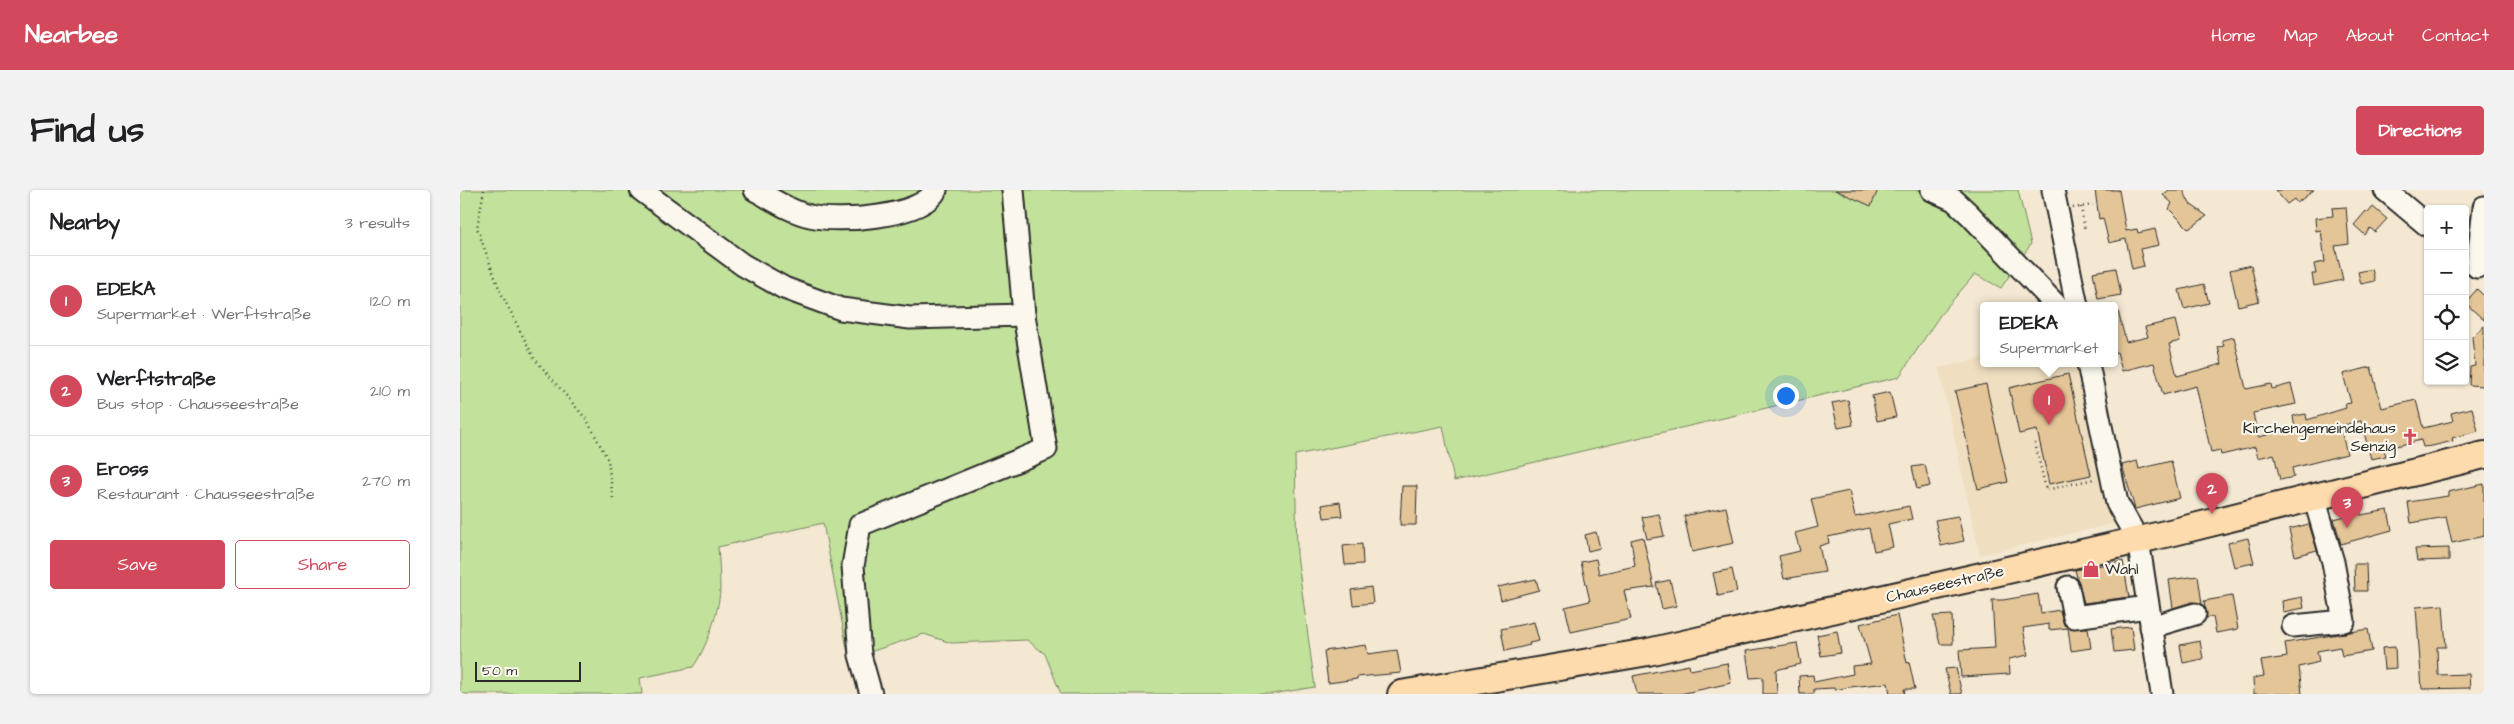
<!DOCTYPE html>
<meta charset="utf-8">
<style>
:root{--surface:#fff;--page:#f2f2f2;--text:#202124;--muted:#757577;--line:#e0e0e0;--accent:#d1495b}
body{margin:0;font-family:"Architects Daughter",sans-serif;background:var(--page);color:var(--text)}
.controls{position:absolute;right:15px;top:15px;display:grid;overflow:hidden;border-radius:5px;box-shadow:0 1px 4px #0004}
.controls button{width:45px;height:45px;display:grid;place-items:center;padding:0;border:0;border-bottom:1px solid var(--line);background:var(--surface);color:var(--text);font:25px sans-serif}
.scale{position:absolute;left:15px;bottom:12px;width:106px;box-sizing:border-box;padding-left:5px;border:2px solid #2b2b2b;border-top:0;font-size:14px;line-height:18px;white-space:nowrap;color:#2b2b2b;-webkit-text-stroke:4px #fbf7ec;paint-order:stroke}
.you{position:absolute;left:1325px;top:205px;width:18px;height:18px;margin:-12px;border:4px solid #fff;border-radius:50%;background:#1a73e8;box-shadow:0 0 0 8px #1a73e833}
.badge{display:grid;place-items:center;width:32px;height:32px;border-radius:50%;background:var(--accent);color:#fff;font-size:16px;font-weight:700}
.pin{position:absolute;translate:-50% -41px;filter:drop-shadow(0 1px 2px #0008)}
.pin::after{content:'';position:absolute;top:26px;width:18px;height:15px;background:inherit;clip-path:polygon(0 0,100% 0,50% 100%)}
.popup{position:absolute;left:1520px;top:112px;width:138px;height:65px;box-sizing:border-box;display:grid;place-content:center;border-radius:5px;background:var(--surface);filter:drop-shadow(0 1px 4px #0005);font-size:16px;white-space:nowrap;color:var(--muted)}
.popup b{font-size:19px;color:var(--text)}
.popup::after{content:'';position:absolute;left:50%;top:100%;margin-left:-10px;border:10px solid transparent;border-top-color:var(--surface)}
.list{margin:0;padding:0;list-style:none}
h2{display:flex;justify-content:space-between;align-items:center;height:65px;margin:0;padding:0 20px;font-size:21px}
h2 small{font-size:16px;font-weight:400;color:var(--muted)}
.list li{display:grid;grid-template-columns:32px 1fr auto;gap:15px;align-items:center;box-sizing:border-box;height:90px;padding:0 20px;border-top:1px solid var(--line)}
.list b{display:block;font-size:19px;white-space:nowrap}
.list p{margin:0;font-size:16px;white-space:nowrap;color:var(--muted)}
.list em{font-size:16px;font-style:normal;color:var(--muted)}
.actions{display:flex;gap:10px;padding:15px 20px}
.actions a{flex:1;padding:11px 0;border:1px solid var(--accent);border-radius:5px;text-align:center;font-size:18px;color:var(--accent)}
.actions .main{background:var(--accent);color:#fff}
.icon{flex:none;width:28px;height:28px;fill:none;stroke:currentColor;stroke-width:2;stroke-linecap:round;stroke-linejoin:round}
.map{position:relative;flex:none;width:2024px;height:504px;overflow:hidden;border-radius:5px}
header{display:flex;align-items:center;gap:30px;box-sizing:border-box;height:70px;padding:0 25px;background:var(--accent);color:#fff}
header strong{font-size:24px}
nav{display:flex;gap:28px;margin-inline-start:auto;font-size:18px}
.intro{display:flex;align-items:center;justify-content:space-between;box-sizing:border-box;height:120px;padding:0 30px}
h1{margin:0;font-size:35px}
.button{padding:12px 22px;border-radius:5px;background:var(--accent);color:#fff;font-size:18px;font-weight:700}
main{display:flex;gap:30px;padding:0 30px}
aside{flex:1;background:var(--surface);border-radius:5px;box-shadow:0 1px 4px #0004}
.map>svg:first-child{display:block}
.built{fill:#efdec0}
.green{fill:#c2e29b;stroke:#768663}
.building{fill:#e4c597;stroke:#2b2b2b}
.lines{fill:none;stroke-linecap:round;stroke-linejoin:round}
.minor-casing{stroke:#2b2b2b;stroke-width:25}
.major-casing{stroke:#2b2b2b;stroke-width:30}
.path{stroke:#2b2b2b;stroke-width:2.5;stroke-dasharray:1 4;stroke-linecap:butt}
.minor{stroke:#fbf7ec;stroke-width:21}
.major{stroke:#fedbac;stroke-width:26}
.labels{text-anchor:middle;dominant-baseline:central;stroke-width:4.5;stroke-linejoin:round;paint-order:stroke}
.poi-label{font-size:16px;fill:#2b2b2b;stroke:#fbf7ec;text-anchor:end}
.street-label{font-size:16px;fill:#2b2b2b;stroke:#fbf7ec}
</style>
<header>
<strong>Nearbee</strong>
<nav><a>Home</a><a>Map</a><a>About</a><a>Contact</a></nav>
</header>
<div class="intro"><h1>Find us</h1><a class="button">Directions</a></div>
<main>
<aside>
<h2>Nearby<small>3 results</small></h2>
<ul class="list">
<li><span class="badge">1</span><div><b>EDEKA</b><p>Supermarket · Werftstraße</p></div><em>120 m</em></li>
<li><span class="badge">2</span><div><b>Werftstraße</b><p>Bus stop · Chausseestraße</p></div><em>210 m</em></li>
<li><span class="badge">3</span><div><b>Eross</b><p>Restaurant · Chausseestraße</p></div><em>270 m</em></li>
</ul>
<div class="actions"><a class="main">Save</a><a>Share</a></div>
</aside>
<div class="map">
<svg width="2024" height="504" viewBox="0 0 2024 504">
<rect width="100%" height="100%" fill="#f4e8d2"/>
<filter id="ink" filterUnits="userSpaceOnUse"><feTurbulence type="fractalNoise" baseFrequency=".02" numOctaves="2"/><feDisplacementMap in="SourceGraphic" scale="10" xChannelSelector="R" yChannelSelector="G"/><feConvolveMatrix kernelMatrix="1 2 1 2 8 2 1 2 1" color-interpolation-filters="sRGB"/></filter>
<g filter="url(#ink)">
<polygon class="built" points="1524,168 1524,174 1621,174 1656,333 1520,365 1479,178"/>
<path class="green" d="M0,0H1558L1571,54L1541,98L1515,84L1480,125L1439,187L994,291L983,236L835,265L837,365L855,497L812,504H601L585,464L567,450L491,453L464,444L389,469L363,333L258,357C259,371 260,386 260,400C259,422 246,459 233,477L180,488L182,504H0Z"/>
<g class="building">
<polygon points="1375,0 1418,0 1411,16"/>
<polygon points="1635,0 1659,0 1666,41 1677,39 1678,43 1695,39 1699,55 1680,59 1684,76 1672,79 1666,49 1649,53 1643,28 1639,29"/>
<polygon points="1709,0 1723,0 1730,14 1747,26 1729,39 1709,19 1712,13 1703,5"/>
<polygon points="1815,0 1854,0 1837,13 1834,9 1827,14"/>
<polygon points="1886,17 1889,54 1875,56 1883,90 1854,96 1852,84 1856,84 1854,74 1865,72 1861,40 1856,41 1855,28 1873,26 1872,18"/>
<polygon points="1913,17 1927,29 1915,42 1910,38 1905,45 1894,35 1906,21 1908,23"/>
<polygon points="1791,75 1799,111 1778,116 1770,80"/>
<polygon points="1656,78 1661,105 1638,109 1633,82"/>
<polygon points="1912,79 1915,91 1901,94 1898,82"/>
<polygon points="1744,94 1749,113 1724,119 1719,100"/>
<polygon points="2017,99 2024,106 2024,130 2005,113"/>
<polygon points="1658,121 1666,152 1688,147 1685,137 1715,130 1720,151 1709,154 1717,186 1762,174 1758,157 1764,156 1762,150 1774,147 1786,199 1811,194 1812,199 1831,194 1836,214 1793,223 1798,247 1835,239 1833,226 1846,224 1847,230 1886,218 1885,214 1891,213 1883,184 1911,177 1922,218 1956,210 1963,238 1993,231 1991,223 2012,218 2018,241 1992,248 1993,251 1972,256 1963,257 1961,250 1924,259 1926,266 1911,269 1901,231 1880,236 1887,264 1832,278 1834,287 1820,290 1814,264 1798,268 1795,257 1761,265 1760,260 1751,262 1736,196 1703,205 1694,173 1662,181 1657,162 1654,163 1654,122"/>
<polygon points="2024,136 2024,196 2009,195 2010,177 2015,176 2012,147"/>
<polygon points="1608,184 1631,285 1589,294 1577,240 1559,244 1549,198"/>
<polygon points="1526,194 1548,292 1518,299 1495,201"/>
<polygon points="1430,202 1436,227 1417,231 1412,206"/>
<polygon points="1388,210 1393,235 1378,238 1372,213"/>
<polygon points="1677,271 1679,279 1711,271 1720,308 1675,319 1662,275"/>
<polygon points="1465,275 1470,296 1457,299 1452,277"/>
<polygon points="2024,294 2024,346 1992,353 1986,327 1951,333 1948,312 1988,306 1988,302"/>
<polygon points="942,296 957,296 956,335 940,335"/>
<polygon points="1389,301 1395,327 1449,316 1452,329 1428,334 1433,357 1414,361 1409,338 1368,347 1369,353 1359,356 1365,382 1324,389 1319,366 1340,361 1335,343 1358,337 1351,309"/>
<polygon points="880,312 882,326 864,328 862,315"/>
<polygon points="1266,317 1274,353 1232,362 1224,326"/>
<polygon points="1928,320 1932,340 1881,354 1874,329 1900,322 1901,325"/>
<polygon points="1199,324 1204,346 1187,349 1182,327"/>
<polygon points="1498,326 1504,351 1481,356 1475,330"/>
<polygon points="1849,334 1857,360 1835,366 1829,339"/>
<polygon points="1136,342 1140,358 1128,361 1125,345"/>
<polygon points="1183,347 1194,397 1164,401 1171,429 1111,442 1105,417 1130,411 1121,372 1136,369 1139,384 1175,376 1171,350"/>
<polygon points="1788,348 1794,373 1774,377 1768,353"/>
<polygon points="902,354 903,374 885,375 883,356"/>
<polygon points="1989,358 1989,370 1957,371 1955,359"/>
<polygon points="1663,371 1669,407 1624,413 1615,380"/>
<polygon points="1894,374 1906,374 1907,401 1895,401"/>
<polygon points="1272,379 1277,402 1258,406 1253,383"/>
<polygon points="1738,386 1742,414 1732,412 1713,418 1709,390"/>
<polygon points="1076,389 1079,400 1041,410 1038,397"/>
<polygon points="1210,390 1216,416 1202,419 1196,393"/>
<polygon points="911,397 913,413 893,415 891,400"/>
<polygon points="1578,404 1581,423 1600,420 1604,435 1609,438 1628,438 1631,458 1611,461 1608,438 1589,440 1589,434 1563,438 1568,465 1549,469 1550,484 1501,487 1499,460 1535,458 1532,410 1543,410"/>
<polygon points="1772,406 1778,439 1756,443 1753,427 1747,428 1744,411"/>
<polygon points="1842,407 1844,418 1823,422 1822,411"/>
<polygon points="1983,415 1986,457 1977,457 1978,485 2009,484 2010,498 1962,499 1956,417"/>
<polygon points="1437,425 1447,473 1449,472 1455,499 1444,499 1445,504 1430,504 1428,493 1390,497 1375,500 1374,498 1354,499 1354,504 1340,504 1339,486 1353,485 1354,492 1393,484 1392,476 1411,474 1400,434"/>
<polygon points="1492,425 1493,454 1480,454 1473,426"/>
<polygon points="1074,432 1079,451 1069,453 1070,455 1045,461 1041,439"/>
<polygon points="1671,437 1674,460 1654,462 1651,439"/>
<polygon points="1908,439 1912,461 1882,466 1880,457 1857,461 1859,472 1839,477 1842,504 1794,504 1793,488 1804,486 1801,471 1827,467 1825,453"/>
<polygon points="1377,441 1381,463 1361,466 1357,445"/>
<polygon points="1740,451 1743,469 1723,473 1720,455"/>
<polygon points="1337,453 1341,474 1316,480 1317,504 1303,504 1303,487 1290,488 1286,461"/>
<polygon points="906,455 908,464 937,460 941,483 897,487 897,489 868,493 864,461"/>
<polygon points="1935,457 1936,478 1924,479 1922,458"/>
<polygon points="1267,473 1271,493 1220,504 1177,504 1173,486 1229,475 1230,480"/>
<polygon points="1496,478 1502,504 1491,504 1485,479"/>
</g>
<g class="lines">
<g class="minor-casing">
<g id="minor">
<polyline points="181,0 283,75 324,98 381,119 450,128 564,125"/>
<path d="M295,0C312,9 331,22 350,26C377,33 462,28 476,0"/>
<polyline points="1472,0 1494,10 1509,24 1597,116"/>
<polyline points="1593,0 1617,116"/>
<polyline points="1925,0 1968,36"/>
<polyline points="2017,77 2024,17"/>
<polyline points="1628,174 1657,313 1678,350 1702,504"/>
<polyline points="1608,397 1614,427 1688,417"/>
<polyline points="1833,436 1884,431 1873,372 1854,307"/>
<polyline points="1691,437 1735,424"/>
<polyline points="411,504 400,465 393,376 400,335 586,259 564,125 553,0"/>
</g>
</g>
<g class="major-casing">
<polyline id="major" points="941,504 1188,462 1714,342 2024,265"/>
</g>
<g class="path">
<polyline points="24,0 17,38 40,101 74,168 127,230 148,270 153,308"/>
<polyline points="1621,17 1625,40"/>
<polyline points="1613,18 1633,15"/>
<polyline points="1575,253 1586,300 1634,289"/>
</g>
<use href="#minor" class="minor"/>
<use href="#major" class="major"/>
</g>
</g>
<defs>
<g id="church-bare" transform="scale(1.35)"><path d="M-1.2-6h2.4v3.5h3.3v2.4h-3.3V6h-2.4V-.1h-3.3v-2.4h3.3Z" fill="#d1495b" stroke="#fbf7ec" stroke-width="2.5" paint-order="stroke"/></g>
<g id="shop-bare" transform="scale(1.35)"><path d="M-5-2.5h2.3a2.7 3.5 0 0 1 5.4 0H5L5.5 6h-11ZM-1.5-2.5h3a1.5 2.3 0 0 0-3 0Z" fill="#d1495b" stroke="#fbf7ec" stroke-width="2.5" paint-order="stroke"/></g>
</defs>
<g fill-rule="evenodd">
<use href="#church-bare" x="1950" y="247"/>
<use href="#shop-bare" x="1631" y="379"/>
</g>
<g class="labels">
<g class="poi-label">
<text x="1936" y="238">Kirchengemeindehaus<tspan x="1936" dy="18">Senzig</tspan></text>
<text x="1645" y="379" text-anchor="start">Wahl</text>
</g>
<g class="street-label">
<text transform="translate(1485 394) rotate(-13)">Chausseestraße</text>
</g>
</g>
</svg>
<div class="controls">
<button>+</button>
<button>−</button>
<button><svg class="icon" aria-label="locate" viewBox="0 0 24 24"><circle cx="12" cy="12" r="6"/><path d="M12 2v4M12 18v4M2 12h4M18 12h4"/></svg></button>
<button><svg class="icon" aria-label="layers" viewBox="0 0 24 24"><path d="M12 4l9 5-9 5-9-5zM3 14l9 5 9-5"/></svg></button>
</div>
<div class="scale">50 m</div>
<div class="you"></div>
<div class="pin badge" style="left:1589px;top:235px">1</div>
<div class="popup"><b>EDEKA</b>Supermarket</div>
<div class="pin badge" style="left:1752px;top:324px">2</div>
<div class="pin badge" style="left:1887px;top:338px">3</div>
</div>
</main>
